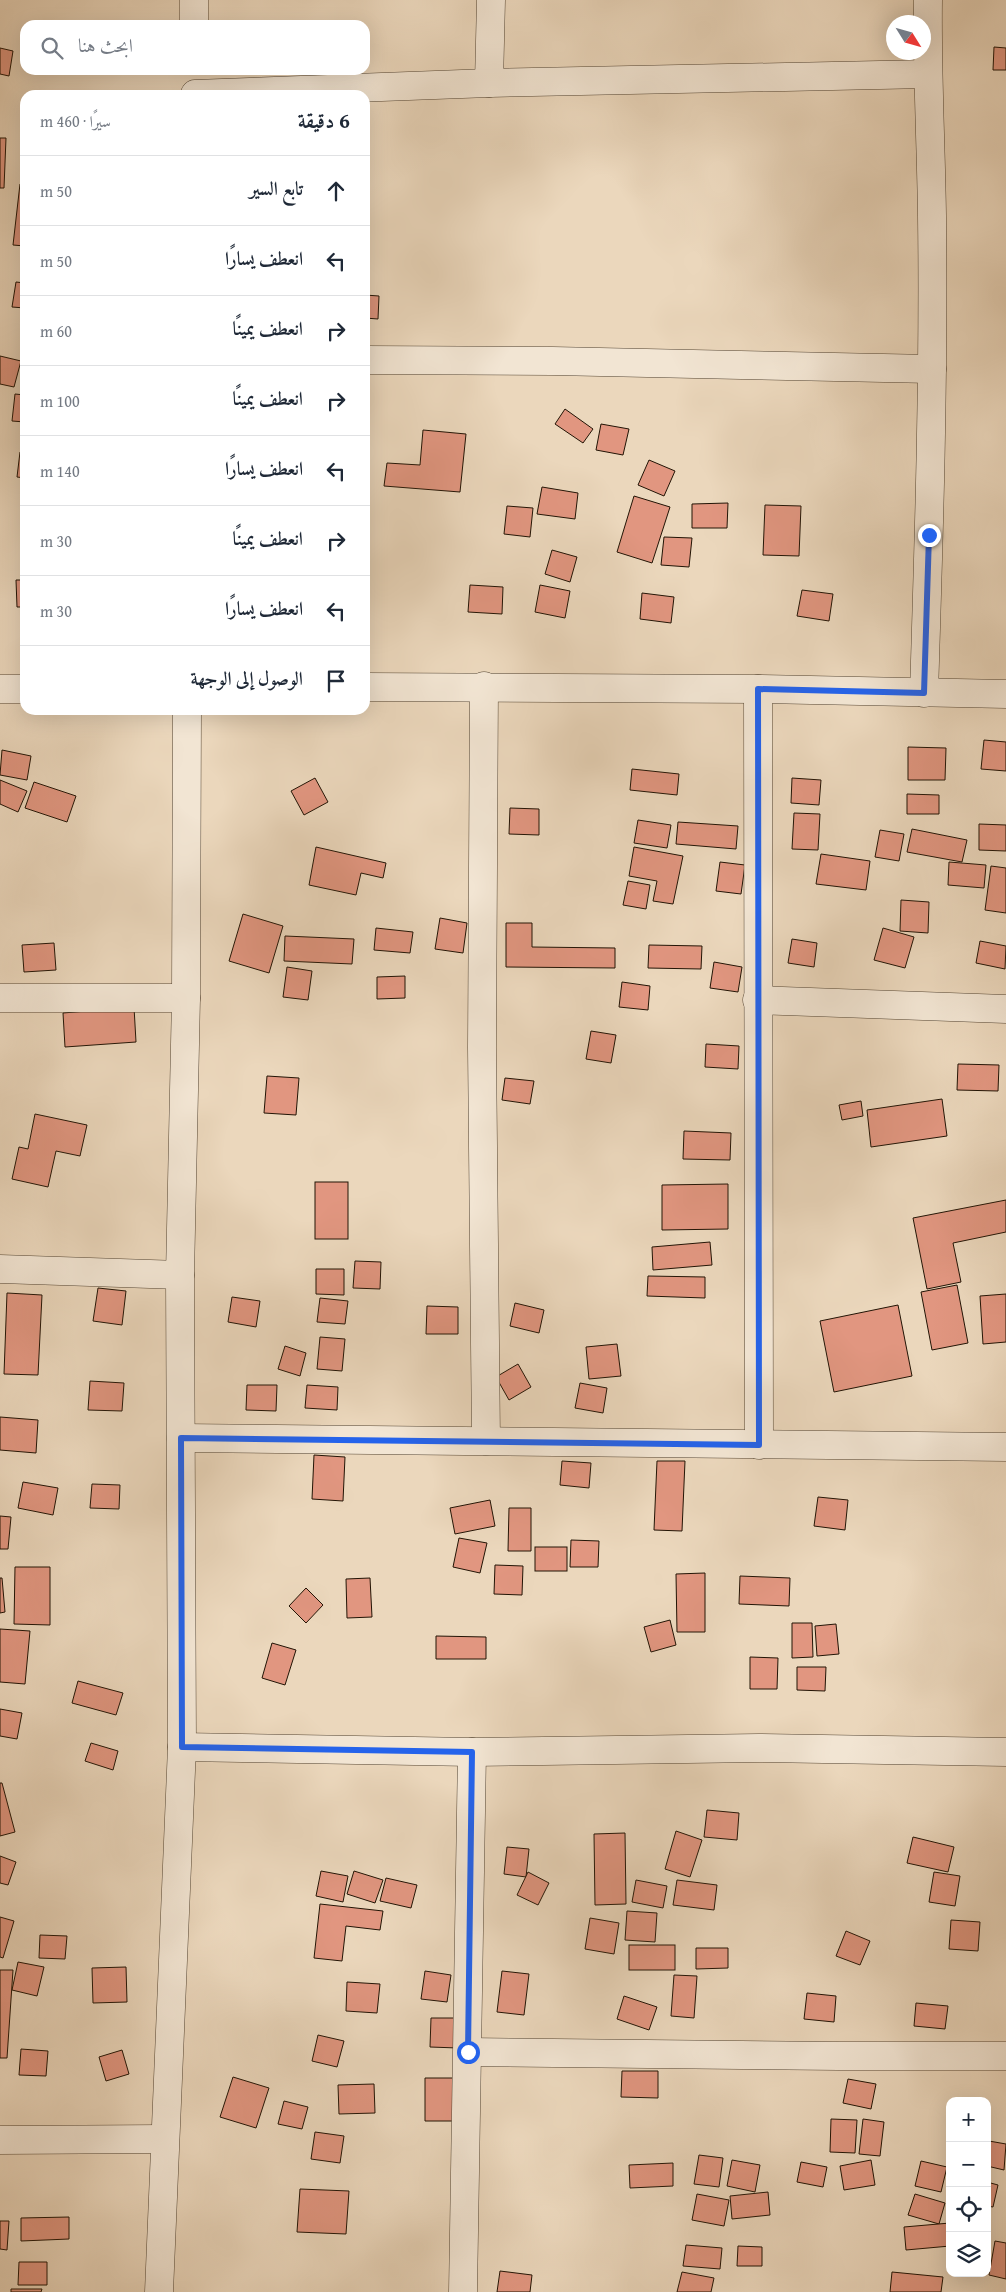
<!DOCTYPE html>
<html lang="ar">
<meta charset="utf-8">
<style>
:root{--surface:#fff;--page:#f2f2f3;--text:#1f2937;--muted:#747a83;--line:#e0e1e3}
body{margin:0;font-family:"Gentium Book Plus",Amiri,serif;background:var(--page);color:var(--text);direction:rtl}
.controls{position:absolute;right:15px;bottom:15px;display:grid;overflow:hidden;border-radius:10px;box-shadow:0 5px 20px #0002}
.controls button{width:45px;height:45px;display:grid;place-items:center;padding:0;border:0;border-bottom:1px solid var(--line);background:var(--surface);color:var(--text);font:25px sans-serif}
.compass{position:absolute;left:886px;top:15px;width:45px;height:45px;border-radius:50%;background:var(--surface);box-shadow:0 5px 20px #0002;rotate:127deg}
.stop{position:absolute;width:15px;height:15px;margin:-11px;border:4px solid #2563eb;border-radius:50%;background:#fff}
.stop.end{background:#2563eb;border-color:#fff;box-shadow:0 1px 5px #0008}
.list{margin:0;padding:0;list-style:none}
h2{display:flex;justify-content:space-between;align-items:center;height:65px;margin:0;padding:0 20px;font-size:21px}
h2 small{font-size:16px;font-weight:400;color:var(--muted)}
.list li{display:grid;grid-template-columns:32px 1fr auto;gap:15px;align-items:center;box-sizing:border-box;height:70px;padding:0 20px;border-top:1px solid var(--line)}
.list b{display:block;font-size:19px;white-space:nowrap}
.list em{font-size:16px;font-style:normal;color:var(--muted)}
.icon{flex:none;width:28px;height:28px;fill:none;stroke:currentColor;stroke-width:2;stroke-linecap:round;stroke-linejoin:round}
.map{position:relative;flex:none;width:1006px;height:2292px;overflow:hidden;direction:ltr}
.search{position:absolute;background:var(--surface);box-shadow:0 5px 20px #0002;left:20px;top:20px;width:350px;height:55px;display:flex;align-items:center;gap:12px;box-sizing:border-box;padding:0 18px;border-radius:15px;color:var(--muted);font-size:19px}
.panel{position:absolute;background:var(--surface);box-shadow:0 5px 20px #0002;left:20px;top:90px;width:350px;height:625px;border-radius:15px;direction:rtl}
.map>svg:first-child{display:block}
.building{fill:#e19680;stroke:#221405}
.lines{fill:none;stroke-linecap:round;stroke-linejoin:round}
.minor-casing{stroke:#544533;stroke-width:29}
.minor{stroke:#f2e5d3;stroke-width:28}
.route{stroke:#2563eb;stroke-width:6}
</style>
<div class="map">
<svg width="1006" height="2292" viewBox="0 0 1006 2292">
<rect width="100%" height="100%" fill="#ebd7bc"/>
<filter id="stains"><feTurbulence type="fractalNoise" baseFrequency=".004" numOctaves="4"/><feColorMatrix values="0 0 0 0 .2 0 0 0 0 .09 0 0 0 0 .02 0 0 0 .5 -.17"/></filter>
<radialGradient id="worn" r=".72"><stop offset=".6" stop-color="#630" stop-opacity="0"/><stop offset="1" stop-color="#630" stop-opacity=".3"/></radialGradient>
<g class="building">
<polygon points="994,47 1006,48 1006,70 993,70"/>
<polygon points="0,48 13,51 9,76 0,74"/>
<polygon points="0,138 6,138 4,188 0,188"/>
<polygon points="20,184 25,185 25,246 13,245"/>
<polygon points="16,282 25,283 25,308 12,307"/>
<polygon points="365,295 379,296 378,319 365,318"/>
<polygon points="0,356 21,361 14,387 0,384"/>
<polygon points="15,394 25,395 25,422 12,421"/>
<polygon points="565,409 593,429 583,443 555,424"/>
<polygon points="601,424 629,429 623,455 596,450"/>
<polygon points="423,430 466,434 460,492 384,486 387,463 420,465"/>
<polygon points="20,452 25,453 25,478 17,477"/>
<polygon points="649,460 675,471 664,496 638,485"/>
<polygon points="542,487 578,493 575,519 537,514"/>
<polygon points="634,496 670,507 652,563 617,552"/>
<polygon points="728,503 727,528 692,528 692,504"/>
<polygon points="765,505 801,506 799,556 763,555"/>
<polygon points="507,506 533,508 530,537 504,534"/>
<polygon points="664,537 692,538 689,567 661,565"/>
<polygon points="552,550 577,557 570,582 545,574"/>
<polygon points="16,580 25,580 25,607 17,607"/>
<polygon points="470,585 503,587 502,614 468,612"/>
<polygon points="540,585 570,591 565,618 535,612"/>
<polygon points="802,590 833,594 829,621 797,616"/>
<polygon points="642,593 674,597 671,623 640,619"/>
<polygon points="984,740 1006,742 1006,771 981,769"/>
<polygon points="908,747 946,748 945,780 908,780"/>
<polygon points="2,750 31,756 27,780 0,775"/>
<polygon points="632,769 679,774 677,795 630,790"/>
<polygon points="315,778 328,802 304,815 291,791"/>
<polygon points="792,778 821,780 819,805 791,803"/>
<polygon points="0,780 27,791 18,812 0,804"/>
<polygon points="34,782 76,796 67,822 25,808"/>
<polygon points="907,794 939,795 939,814 907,814"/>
<polygon points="510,808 539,809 539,835 509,834"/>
<polygon points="794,813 820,814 818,850 792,849"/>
<polygon points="638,820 671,825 667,848 634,843"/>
<polygon points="678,822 738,826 736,849 676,844"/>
<polygon points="979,824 1006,825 1006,851 979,850"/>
<polygon points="912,829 967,840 962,862 907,852"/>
<polygon points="880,830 904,834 899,861 875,857"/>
<polygon points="316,847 386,863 383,878 361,873 356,895 309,885"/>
<polygon points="634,847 683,856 673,904 653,901 657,881 629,876"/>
<polygon points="821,854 870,861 866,890 816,884"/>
<polygon points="720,862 745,865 741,894 716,891"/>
<polygon points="949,862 986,865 984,888 948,885"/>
<polygon points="991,866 1006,868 1006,913 985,910"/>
<polygon points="628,881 650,885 646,909 623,905"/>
<polygon points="901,900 929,902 928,933 900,931"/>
<polygon points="243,914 283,926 269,973 229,961"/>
<polygon points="440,918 467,923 463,953 435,949"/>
<polygon points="506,923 532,923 532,947 615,948 615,968 506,967"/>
<polygon points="376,928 413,932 410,953 374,950"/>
<polygon points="883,928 914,937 905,968 874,960"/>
<polygon points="285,936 354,939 352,964 284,961"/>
<polygon points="792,939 817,943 814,967 788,963"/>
<polygon points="980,941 1006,946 1005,969 976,963"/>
<polygon points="54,943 56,970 24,972 22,945"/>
<polygon points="649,945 702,946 701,969 648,968"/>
<polygon points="714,962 742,967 738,992 710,988"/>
<polygon points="287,967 312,971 308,1000 283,997"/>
<polygon points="405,976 405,998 377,999 377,977"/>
<polygon points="622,982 650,986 648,1010 619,1007"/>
<polygon points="134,1007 136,1042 65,1047 63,1013"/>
<polygon points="591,1031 616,1035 611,1063 586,1059"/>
<polygon points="706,1044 739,1046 738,1069 705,1067"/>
<polygon points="958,1064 999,1065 998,1091 957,1090"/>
<polygon points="267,1076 299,1078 296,1115 264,1113"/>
<polygon points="505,1078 534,1081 530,1104 502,1100"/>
<polygon points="942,1099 947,1136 871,1147 867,1110"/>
<polygon points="861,1101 863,1116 842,1120 839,1105"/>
<polygon points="35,1114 87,1125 80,1156 56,1151 48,1187 12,1179 19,1147 28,1149"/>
<polygon points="684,1131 731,1133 730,1160 683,1159"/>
<rect x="315" y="1182" width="33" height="57"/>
<polygon points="728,1184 728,1229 662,1230 662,1185"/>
<polygon points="1006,1200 1006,1232 953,1243 961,1282 927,1289 913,1218"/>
<polygon points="710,1242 712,1265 653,1270 652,1247"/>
<polygon points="355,1261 381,1262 380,1289 353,1288"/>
<polygon points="316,1269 344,1269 344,1295 316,1294"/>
<polygon points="648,1276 705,1277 705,1298 647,1296"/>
<polygon points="957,1285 968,1343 932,1350 921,1292"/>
<polygon points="98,1288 126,1291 122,1325 93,1321"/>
<polygon points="7,1293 42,1295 38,1375 4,1374"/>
<polygon points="1006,1294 1006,1342 983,1344 980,1296"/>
<polygon points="232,1297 260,1301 256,1327 228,1322"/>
<polygon points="320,1298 348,1301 345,1324 317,1322"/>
<polygon points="515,1303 544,1310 539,1333 510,1326"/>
<polygon points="898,1305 912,1376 834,1392 820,1321"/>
<polygon points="427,1306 458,1307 458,1334 426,1334"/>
<polygon points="320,1337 345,1339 342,1371 317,1369"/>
<polygon points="617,1344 621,1376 589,1379 586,1347"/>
<polygon points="285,1346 306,1353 300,1376 278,1369"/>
<polygon points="518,1364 531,1387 509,1400 496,1377"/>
<polygon points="90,1381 124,1383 122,1411 88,1410"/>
<polygon points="580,1383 607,1388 603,1413 575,1408"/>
<polygon points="247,1385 277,1385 276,1411 246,1410"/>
<polygon points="307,1385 338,1387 337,1410 305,1408"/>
<polygon points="0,1417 38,1420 36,1453 0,1450"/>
<polygon points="314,1455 345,1457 343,1501 312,1499"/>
<polygon points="562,1461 591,1463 589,1488 560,1485"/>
<polygon points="657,1461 685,1461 682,1531 654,1530"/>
<polygon points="23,1482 58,1488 53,1515 18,1508"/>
<polygon points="92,1484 120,1485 119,1509 90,1508"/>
<polygon points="818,1497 848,1500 845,1530 814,1526"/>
<polygon points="490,1500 495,1526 455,1534 450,1508"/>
<polygon points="509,1508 531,1508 531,1551 508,1551"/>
<polygon points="0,1516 11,1517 8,1549 0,1549"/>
<polygon points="459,1538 487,1543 480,1573 453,1567"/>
<polygon points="571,1540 599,1541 598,1567 570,1567"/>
<rect x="535" y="1547" width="32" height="24"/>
<polygon points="495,1565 523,1566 522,1595 494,1594"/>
<polygon points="15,1567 50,1567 50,1625 14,1624"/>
<polygon points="705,1573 705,1632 677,1632 676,1574"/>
<polygon points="740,1576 790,1578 789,1606 739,1604"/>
<polygon points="0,1578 2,1578 5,1612 0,1613"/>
<polygon points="370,1578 372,1617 347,1618 346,1579"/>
<polygon points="306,1588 323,1605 306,1623 289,1606"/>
<polygon points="670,1620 676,1645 651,1652 644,1627"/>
<polygon points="792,1623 812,1623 813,1657 792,1658"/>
<polygon points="836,1624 839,1654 817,1656 815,1626"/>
<polygon points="0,1629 30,1631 25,1684 0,1682"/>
<polygon points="436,1636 486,1637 486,1659 436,1659"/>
<polygon points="272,1643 296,1650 285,1685 262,1678"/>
<polygon points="750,1657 778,1658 777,1689 750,1689"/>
<polygon points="797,1667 826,1667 825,1691 797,1690"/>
<polygon points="78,1681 123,1693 116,1715 72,1703"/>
<polygon points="0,1709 22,1713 17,1739 0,1736"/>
<polygon points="91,1743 118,1751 113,1770 85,1761"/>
<polygon points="0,1783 2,1783 15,1832 0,1836"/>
<polygon points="707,1810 739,1813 737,1840 704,1837"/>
<polygon points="676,1831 702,1840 690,1877 665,1869"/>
<polygon points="625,1833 626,1904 595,1905 594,1834"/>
<polygon points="913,1837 954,1847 948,1872 907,1863"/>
<polygon points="507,1847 529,1849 526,1877 504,1874"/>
<polygon points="0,1856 16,1862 8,1885 0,1883"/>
<polygon points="321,1871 348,1876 343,1902 316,1896"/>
<polygon points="354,1871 383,1880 375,1903 347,1894"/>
<polygon points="528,1872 549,1883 538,1905 517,1895"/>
<polygon points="934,1872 960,1876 955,1906 929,1902"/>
<polygon points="386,1878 417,1885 411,1908 380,1901"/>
<polygon points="636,1880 667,1886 663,1908 632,1902"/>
<polygon points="677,1880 717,1885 714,1910 673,1905"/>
<polygon points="320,1904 383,1911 380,1930 346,1926 342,1961 314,1958"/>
<polygon points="627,1911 657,1913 655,1942 625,1940"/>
<polygon points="0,1917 14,1921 3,1958 0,1957"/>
<polygon points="590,1918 619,1923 614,1954 585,1949"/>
<polygon points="951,1920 980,1922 978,1951 949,1949"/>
<polygon points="846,1931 870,1941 860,1965 836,1956"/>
<polygon points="40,1935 67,1936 65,1959 39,1958"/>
<rect x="629" y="1945" width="46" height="25"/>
<polygon points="696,1948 728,1948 728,1968 696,1969"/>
<polygon points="18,1962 44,1967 37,1996 12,1990"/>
<polygon points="126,1967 127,2002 93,2003 92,1968"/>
<polygon points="0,1970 13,1970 7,2058 0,2058"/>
<polygon points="425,1971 451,1975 447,2002 421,1999"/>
<polygon points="502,1971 529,1974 524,2015 497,2012"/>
<polygon points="674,1975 697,1976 694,2018 671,2016"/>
<polygon points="347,1982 380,1984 377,2013 346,2011"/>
<polygon points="807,1993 836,1996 834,2022 804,2019"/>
<polygon points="624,1996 657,2007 649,2030 617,2019"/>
<polygon points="916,2003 948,2006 945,2029 914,2026"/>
<polygon points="431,2018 458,2018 458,2048 430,2047"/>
<polygon points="318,2035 344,2041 337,2067 312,2061"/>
<polygon points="21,2049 48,2051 46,2076 19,2075"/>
<polygon points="122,2050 129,2074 106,2081 99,2057"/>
<polygon points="622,2071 658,2071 658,2098 621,2097"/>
<polygon points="233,2077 269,2088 256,2128 220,2117"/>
<polygon points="425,2078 457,2078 456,2121 425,2121"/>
<polygon points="848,2079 876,2084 871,2109 843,2103"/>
<polygon points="374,2084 375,2113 339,2114 338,2085"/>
<polygon points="284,2101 308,2107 302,2129 278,2124"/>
<polygon points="831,2119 857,2120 855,2153 830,2152"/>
<polygon points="863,2119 884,2122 880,2156 859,2154"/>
<polygon points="315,2132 344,2136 340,2163 311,2159"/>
<polygon points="989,2141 1006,2144 1004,2170 987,2166"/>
<polygon points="699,2155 723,2158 719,2187 694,2184"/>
<polygon points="732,2160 760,2165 755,2192 727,2186"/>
<polygon points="871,2160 875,2185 844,2190 840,2166"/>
<polygon points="921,2161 947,2167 941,2192 915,2186"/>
<polygon points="801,2162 827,2167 823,2187 797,2182"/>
<polygon points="673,2163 673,2186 630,2188 629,2165"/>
<polygon points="987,2182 998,2185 993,2207 987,2206"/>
<polygon points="300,2189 349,2191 346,2234 297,2232"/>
<polygon points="768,2192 770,2215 732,2219 730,2196"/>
<polygon points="697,2194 729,2200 724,2226 692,2220"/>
<polygon points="915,2194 945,2203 939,2224 908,2215"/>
<polygon points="69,2217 69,2239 21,2241 21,2218"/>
<polygon points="0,2221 9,2221 7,2250 0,2249"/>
<polygon points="950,2223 950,2246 906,2250 904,2227"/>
<polygon points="995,2241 1006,2243 1006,2279 989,2275"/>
<polygon points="686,2245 722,2248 720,2269 683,2266"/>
<polygon points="738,2246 762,2247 762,2266 737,2266"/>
<polygon points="19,2262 47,2262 47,2285 18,2285"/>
<polygon points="500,2271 532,2275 530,2292 497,2292"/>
<polygon points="682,2272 714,2278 711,2292 677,2292"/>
<polygon points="892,2272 943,2277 941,2292 890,2292"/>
<polygon points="11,2289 42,2289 41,2292 11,2292"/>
</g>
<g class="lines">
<g class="minor-casing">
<g id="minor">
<polyline points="194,0 194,25"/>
<polyline points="489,83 491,0"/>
<polyline points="195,94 489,83 927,74"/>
<polyline points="365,360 553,361 932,369"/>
<polyline points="484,686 482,1048 486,1441"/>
<polyline points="365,687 758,689 1006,694"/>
<polyline points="0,689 25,689"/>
<polyline points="758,689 759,1445"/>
<path d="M924,693C929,534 934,375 932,216C931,144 927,72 928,0"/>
<polyline points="0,998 186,998"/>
<polyline points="757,1000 1006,1009"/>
<polyline points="0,1269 180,1275"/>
<polyline points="181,1438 1006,1447"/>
<polyline points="182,1747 472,1752 759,1748 1006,1752"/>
<polyline points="468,2052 839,2056 1006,2056"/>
<polyline points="0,2140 165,2139"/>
<polyline points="159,2292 182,1747 180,1275 186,998 187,710"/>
<polyline points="463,2292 472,1752"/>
</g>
</g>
<use href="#minor" class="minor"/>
</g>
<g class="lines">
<polyline class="route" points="468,2052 472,1752 182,1747 181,1438 759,1445 758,689 924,693 929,535"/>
</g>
<rect width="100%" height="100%" filter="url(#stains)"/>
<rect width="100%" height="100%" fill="url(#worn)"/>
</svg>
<div class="controls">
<button>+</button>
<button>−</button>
<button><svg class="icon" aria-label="locate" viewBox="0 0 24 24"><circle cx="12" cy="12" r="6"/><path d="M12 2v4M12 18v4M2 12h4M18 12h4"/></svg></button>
<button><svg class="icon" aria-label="layers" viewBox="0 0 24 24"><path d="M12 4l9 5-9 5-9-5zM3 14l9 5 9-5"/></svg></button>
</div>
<svg class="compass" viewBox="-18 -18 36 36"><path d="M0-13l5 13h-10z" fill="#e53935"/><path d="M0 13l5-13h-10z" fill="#747a83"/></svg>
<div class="stop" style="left:468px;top:2052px"></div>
<div class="stop end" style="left:929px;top:535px"></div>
<div class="search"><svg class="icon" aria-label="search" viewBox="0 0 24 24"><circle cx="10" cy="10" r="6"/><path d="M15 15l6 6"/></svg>ابحث هنا</div>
<section class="panel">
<h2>6 دقيقة<small>سيرًا · 460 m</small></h2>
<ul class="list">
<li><svg class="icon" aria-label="ahead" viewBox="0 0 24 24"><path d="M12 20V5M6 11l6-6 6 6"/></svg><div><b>تابع السير</b></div><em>50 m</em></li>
<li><svg class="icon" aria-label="left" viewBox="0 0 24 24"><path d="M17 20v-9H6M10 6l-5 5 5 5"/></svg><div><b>انعطف يسارًا</b></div><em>50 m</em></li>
<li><svg class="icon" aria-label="right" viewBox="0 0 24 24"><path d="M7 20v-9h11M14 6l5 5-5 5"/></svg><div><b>انعطف يمينًا</b></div><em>60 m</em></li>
<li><svg class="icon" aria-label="right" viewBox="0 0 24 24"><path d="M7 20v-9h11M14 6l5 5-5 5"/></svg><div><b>انعطف يمينًا</b></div><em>100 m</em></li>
<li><svg class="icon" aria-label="left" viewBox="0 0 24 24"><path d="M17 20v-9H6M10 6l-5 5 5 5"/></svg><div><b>انعطف يسارًا</b></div><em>140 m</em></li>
<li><svg class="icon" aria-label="right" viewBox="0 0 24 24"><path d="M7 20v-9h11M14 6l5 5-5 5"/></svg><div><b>انعطف يمينًا</b></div><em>30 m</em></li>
<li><svg class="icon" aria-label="left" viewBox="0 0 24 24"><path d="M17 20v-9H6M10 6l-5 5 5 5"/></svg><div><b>انعطف يسارًا</b></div><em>30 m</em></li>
<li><svg class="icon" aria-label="arrive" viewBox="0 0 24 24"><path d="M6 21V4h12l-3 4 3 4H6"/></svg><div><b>الوصول إلى الوجهة</b></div></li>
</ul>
</section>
</div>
